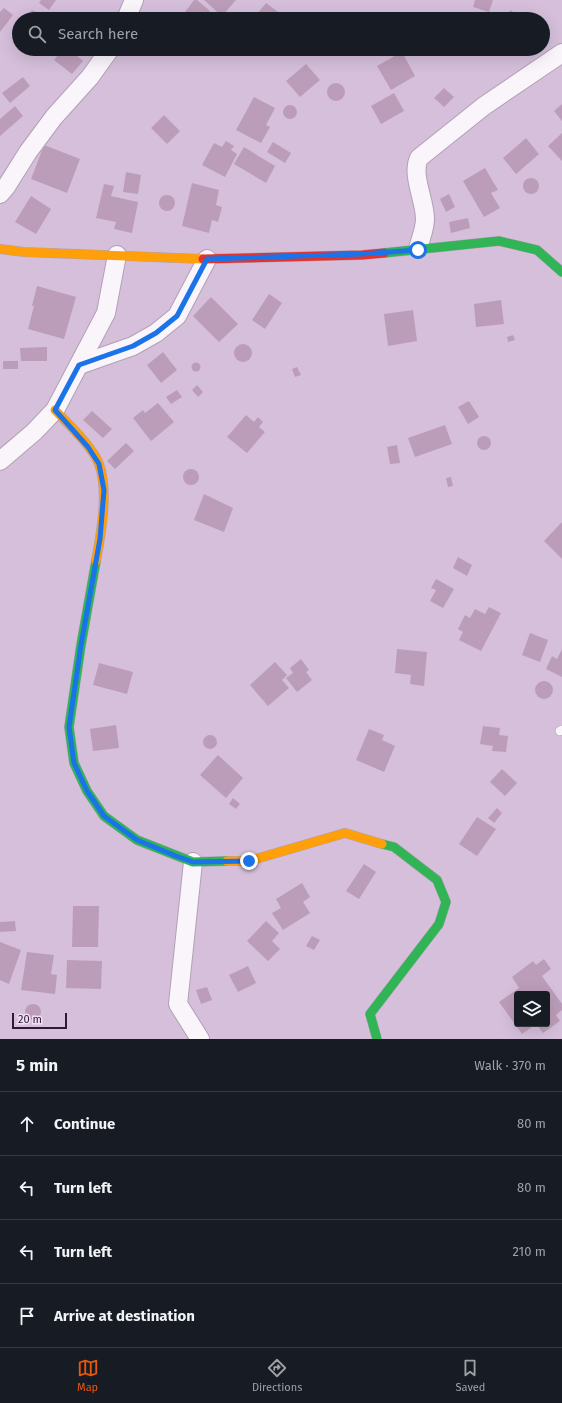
<!DOCTYPE html>
<meta charset="utf-8">
<style>
:root{--surface:#171b24;--page:#242831;--text:#f1f3f6;--muted:#9ea1a6;--line:#363941;--accent:#ea580c}
body{margin:0;font-family:"Fira Sans",sans-serif;background:var(--page);color:var(--text)}
.controls{position:absolute;right:12px;bottom:12px;display:grid;overflow:hidden;border-radius:4px;box-shadow:0 4px 16px #0002}
.controls button{width:36px;height:36px;display:grid;place-items:center;padding:0;border:0;border-bottom:1px solid var(--line);background:var(--surface);color:var(--text);font:20px sans-serif}
.scale{position:absolute;left:12px;bottom:10px;width:55px;box-sizing:border-box;padding-left:4px;border:2px solid #2b1c2f;border-top:0;font-size:11px;line-height:14px;white-space:nowrap;color:#2b1c2f;-webkit-text-stroke:3px #f1ddf6;paint-order:stroke}
.stop{position:absolute;width:12px;height:12px;margin:-9px;border:3px solid #1a73e8;border-radius:50%;background:#fff}
.stop.end{background:#1a73e8;border-color:#fff;box-shadow:0 1px 4px #0008}
.list{margin:0;padding:0;list-style:none}
h2{display:flex;justify-content:space-between;align-items:center;height:52px;margin:0;padding:0 16px;font-size:17px}
h2 small{font-size:13px;font-weight:400;color:var(--muted)}
.list li{display:grid;grid-template-columns:26px 1fr auto;gap:12px;align-items:center;box-sizing:border-box;height:64px;padding:0 16px;border-top:1px solid var(--line)}
.list b{display:block;font-size:15px;white-space:nowrap}
.list em{font-size:13px;font-style:normal;color:var(--muted)}
.icon{flex:none;width:22px;height:22px;fill:none;stroke:currentColor;stroke-width:2;stroke-linecap:round;stroke-linejoin:round}
.map{position:relative;flex:none;width:562px;height:1039px;overflow:hidden}
.search{position:absolute;background:var(--surface);box-shadow:0 4px 16px #0002;left:12px;right:12px;top:12px;height:44px;display:flex;align-items:center;gap:10px;box-sizing:border-box;padding:0 14px;border-radius:22px;color:var(--muted);font-size:15px}
.sheet{height:308px;background:var(--surface)}
nav{display:flex;justify-content:space-around;align-items:center;box-sizing:border-box;height:56px;border-top:1px solid var(--line);background:var(--surface);font-size:11px;color:var(--muted)}
nav a{display:grid;justify-items:center;gap:2px}
nav .on{color:var(--accent)}
.map>svg:first-child{display:block}
.building{fill:#bc9db9}
.lines{fill:none;stroke-linecap:round;stroke-linejoin:round}
.lane-casing{stroke:#b1a1b5;stroke-width:10}
.street-casing{stroke:#b1a1b5;stroke-width:20}
.fast-casing{stroke:#b1a1b5;stroke-width:10}
.slow-casing{stroke:#b1a1b5;stroke-width:10}
.jam-casing{stroke:#b1a1b5;stroke-width:10}
.lane{stroke:#f9f5fa;stroke-width:9}
.street{stroke:#f9f5fa;stroke-width:18}
.fast{stroke:#30b455;stroke-width:9}
.slow{stroke:#ff9f0a;stroke-width:9}
.jam{stroke:#e5322d;stroke-width:9}
.route{stroke:#1a73e8;stroke-width:5}
</style>
<div class="map">
<svg width="562" height="1039" viewBox="0 0 562 1039">
<rect width="100%" height="100%" fill="#d5bfdb"/>
<g class="building">
<polygon points="41,0 56,0 49,10 39,3"/>
<polygon points="194,0 197,0 210,11 207,14 213,19 190,19 191,17 185,12"/>
<polygon points="204,0 236,0 222,16"/>
<polygon points="475,0 493,0 489,12 473,7"/>
<polygon points="266,3 285,17 283,19 253,19"/>
<polygon points="4,8 13,15 0,32 0,12"/>
<polygon points="32,10 47,18 46,19 26,19"/>
<polygon points="511,10 519,18 518,19 502,19"/>
<polygon points="88,13 99,19 85,19"/>
<polygon points="63,49 69,49 83,61 72,74 54,60"/>
<polygon points="402,52 415,76 391,90 377,66"/>
<polygon points="306,64 320,80 300,97 286,81"/>
<polygon points="23,77 30,86 10,103 2,93"/>
<circle cx="336" cy="92" r="9"/>
<polygon points="444,88 454,97 444,107 434,98"/>
<polygon points="394,93 404,111 381,124 371,106"/>
<polygon points="254,97 275,108 266,125 270,127 261,143 236,130"/>
<polygon points="562,104 562,121 554,111"/>
<circle cx="290" cy="112" r="7"/>
<polygon points="15,106 23,116 0,136 0,119"/>
<polygon points="164,115 180,131 167,144 151,128"/>
<polygon points="562,133 562,161 548,146"/>
<polygon points="526,138 539,154 516,174 503,158"/>
<polygon points="226,141 234,146 231,150 237,154 225,177 202,165 214,143 222,147"/>
<polygon points="273,142 291,153 285,163 267,152"/>
<polygon points="44,145 80,159 67,193 31,179"/>
<polygon points="244,147 275,166 266,183 234,164"/>
<polygon points="485,168 498,190 491,193 500,208 484,217 463,181"/>
<polygon points="126,172 141,175 138,194 123,192"/>
<circle cx="531" cy="186" r="8"/>
<polygon points="192,183 219,190 216,205 222,207 218,222 212,220 209,233 182,226"/>
<polygon points="104,184 114,186 111,196 138,202 132,233 114,229 116,222 96,218"/>
<polygon points="449,194 455,207 446,212 440,199"/>
<circle cx="167" cy="203" r="8"/>
<polygon points="31,196 51,209 36,234 15,222"/>
<polygon points="468,218 470,228 451,233 449,222"/>
<polygon points="37,286 76,297 64,339 28,329 34,306 32,306"/>
<polygon points="269,294 282,303 265,329 252,320"/>
<polygon points="211,297 238,324 219,342 193,316"/>
<polygon points="501,300 504,324 476,327 474,304"/>
<polygon points="413,310 417,341 388,346 384,314"/>
<polygon points="513,335 515,340 508,342 507,337"/>
<circle cx="243" cy="353" r="9"/>
<polygon points="47,347 47,361 21,361 20,348"/>
<polygon points="163,352 177,370 161,383 147,365"/>
<rect x="3" y="361" width="15" height="8"/>
<circle cx="196" cy="367" r="4.5"/>
<polygon points="297,367 301,375 295,377 292,369"/>
<polygon points="197,385 203,392 198,397 192,390"/>
<polygon points="177,390 182,397 171,404 166,397"/>
<polygon points="469,401 479,417 468,424 458,407"/>
<polygon points="158,403 174,422 151,441 133,418 143,410 145,413"/>
<polygon points="92,411 112,429 103,438 83,420"/>
<polygon points="246,415 254,422 258,417 263,422 259,427 265,432 247,453 227,437"/>
<polygon points="445,425 452,444 415,457 408,438"/>
<circle cx="484" cy="443" r="7"/>
<polygon points="126,443 134,451 115,469 107,461"/>
<polygon points="397,445 400,463 390,464 387,447"/>
<circle cx="191" cy="477" r="8"/>
<polygon points="451,477 453,486 448,487 446,478"/>
<polygon points="204,494 233,508 224,532 194,520"/>
<polygon points="562,522 562,559 544,541"/>
<polygon points="458,557 472,565 467,576 453,568"/>
<polygon points="436,579 454,589 443,608 430,601 436,590 431,588"/>
<polygon points="489,607 501,613 481,651 459,640 463,632 458,629 465,615 470,618 475,609 485,614"/>
<polygon points="530,633 548,640 540,662 522,655"/>
<polygon points="397,649 427,652 424,686 410,684 411,675 395,673"/>
<polygon points="562,649 562,677 546,669 552,656 557,659"/>
<polygon points="301,659 309,670 306,672 312,680 297,692 286,678 293,673 290,668"/>
<polygon points="275,662 287,675 282,680 289,688 268,706 250,685"/>
<polygon points="99,663 133,672 127,694 93,685"/>
<circle cx="544" cy="690" r="9"/>
<polygon points="116,725 119,748 93,751 90,729"/>
<polygon points="483,726 500,728 499,735 508,736 506,752 492,751 493,746 480,744"/>
<polygon points="369,729 384,735 382,740 395,746 384,772 356,760"/>
<circle cx="210" cy="742" r="7"/>
<polygon points="218,755 243,778 226,798 200,775"/>
<polygon points="502,769 517,783 505,796 490,782"/>
<polygon points="233,798 240,804 236,809 229,804"/>
<polygon points="497,808 502,813 494,823 488,818"/>
<polygon points="477,817 496,829 477,856 459,844"/>
<polygon points="364,864 376,872 359,899 346,891"/>
<polygon points="302,883 310,897 303,902 310,913 283,930 272,913 281,908 276,899"/>
<polygon points="73,906 99,906 98,947 72,947"/>
<polygon points="15,921 16,931 0,932 0,922"/>
<polygon points="266,921 279,933 272,941 280,949 268,961 247,941"/>
<polygon points="312,936 320,940 314,950 306,946"/>
<polygon points="0,942 21,950 9,984 0,980"/>
<polygon points="27,952 54,955 51,974 57,975 55,994 21,990"/>
<polygon points="544,959 551,969 542,976 562,1004 562,1010 556,1015 560,1021 543,1033 536,1024 547,1024 547,994 517,994 517,1024 536,1024 522,1034 499,1002 519,988 512,977 533,961 536,965"/>
<polygon points="67,960 102,961 101,989 66,988"/>
<polygon points="248,966 256,983 238,992 229,975"/>
<polygon points="207,987 212,1000 201,1004 196,990"/>
<circle cx="33" cy="1012" r="8"/>
</g>
<g class="lines">
<g class="lane-casing">
<polyline id="lane" points="560,731 562,730"/>
</g>
<g class="street-casing">
<g id="street">
<polyline points="126,19 134,0"/>
<polyline points="0,194 6,187 28,152 54,117 90,77 110,49"/>
<path d="M418,249C420,240 425,229 425,219C425,200 411,175 419,158L484,106L562,53"/>
<polyline points="79,365 133,346 156,333 177,316 207,259"/>
<polyline points="0,461 34,432 55,410 106,313 117,255"/>
<polyline points="193,862 178,1004 200,1039"/>
</g>
</g>
<g class="fast-casing">
<g id="fast">
<polyline points="384,253 499,241 537,250 562,272"/>
<polyline points="96,561 81,645 69,727 74,763 87,791 104,816 137,840 193,862 227,861"/>
<polyline points="377,1039 370,1014 439,924 446,902 437,880 394,847 382,844"/>
</g>
</g>
<g class="slow-casing">
<g id="slow">
<polyline points="0,249 24,252 203,259"/>
<path d="M55,410C68,424 93,447 99,464C109,491 101,534 96,561"/>
<polyline points="227,861 249,861 345,833 382,844"/>
</g>
</g>
<g class="jam-casing">
<polyline id="jam" points="203,259 362,255 384,253"/>
</g>
<use href="#lane" class="lane"/>
<use href="#street" class="street"/>
<use href="#fast" class="fast"/>
<use href="#slow" class="slow"/>
<use href="#jam" class="jam"/>
</g>
<g class="lines">
<polyline class="route" points="249,861 193,862 176,856 137,840 104,816 87,791 74,763 69,727 81,645 100,539 104,490 99,464 88,447 55,410 79,365 133,346 156,333 177,316 207,259 362,254 418,250"/>
</g>
</svg>
<div class="controls">
<button><svg class="icon" aria-label="layers" viewBox="0 0 24 24"><path d="M12 4l9 5-9 5-9-5zM3 14l9 5 9-5"/></svg></button>
</div>
<div class="scale">20 m</div>
<div class="stop" style="left:418px;top:250px"></div>
<div class="stop end" style="left:249px;top:861px"></div>
<div class="search"><svg class="icon" aria-label="search" viewBox="0 0 24 24"><circle cx="10" cy="10" r="6"/><path d="M15 15l6 6"/></svg>Search here</div>
</div>
<section class="sheet">
<h2>5 min<small>Walk · 370 m</small></h2>
<ul class="list">
<li><svg class="icon" aria-label="ahead" viewBox="0 0 24 24"><path d="M12 20V5M6 11l6-6 6 6"/></svg><div><b>Continue</b></div><em>80 m</em></li>
<li><svg class="icon" aria-label="left" viewBox="0 0 24 24"><path d="M17 20v-9H6M10 6l-5 5 5 5"/></svg><div><b>Turn left</b></div><em>80 m</em></li>
<li><svg class="icon" aria-label="left" viewBox="0 0 24 24"><path d="M17 20v-9H6M10 6l-5 5 5 5"/></svg><div><b>Turn left</b></div><em>210 m</em></li>
<li><svg class="icon" aria-label="arrive" viewBox="0 0 24 24"><path d="M6 21V4h12l-3 4 3 4H6"/></svg><div><b>Arrive at destination</b></div></li>
</ul>
</section>
<nav>
<a class="on"><svg class="icon" aria-label="map" viewBox="0 0 24 24"><path d="M3 6l6-2 6 2 6-2v14l-6 2-6-2-6 2zM9 4v14M15 6v14"/></svg>Map</a>
<a><svg class="icon" aria-label="directions" viewBox="0 0 24 24"><path d="M12 3l9 9-9 9-9-9zM9 14v-3h6M13 9l2 2-2 2"/></svg>Directions</a>
<a><svg class="icon" aria-label="saved" viewBox="0 0 24 24"><path d="M7 4h10v16l-5-4-5 4z"/></svg>Saved</a>
</nav>
